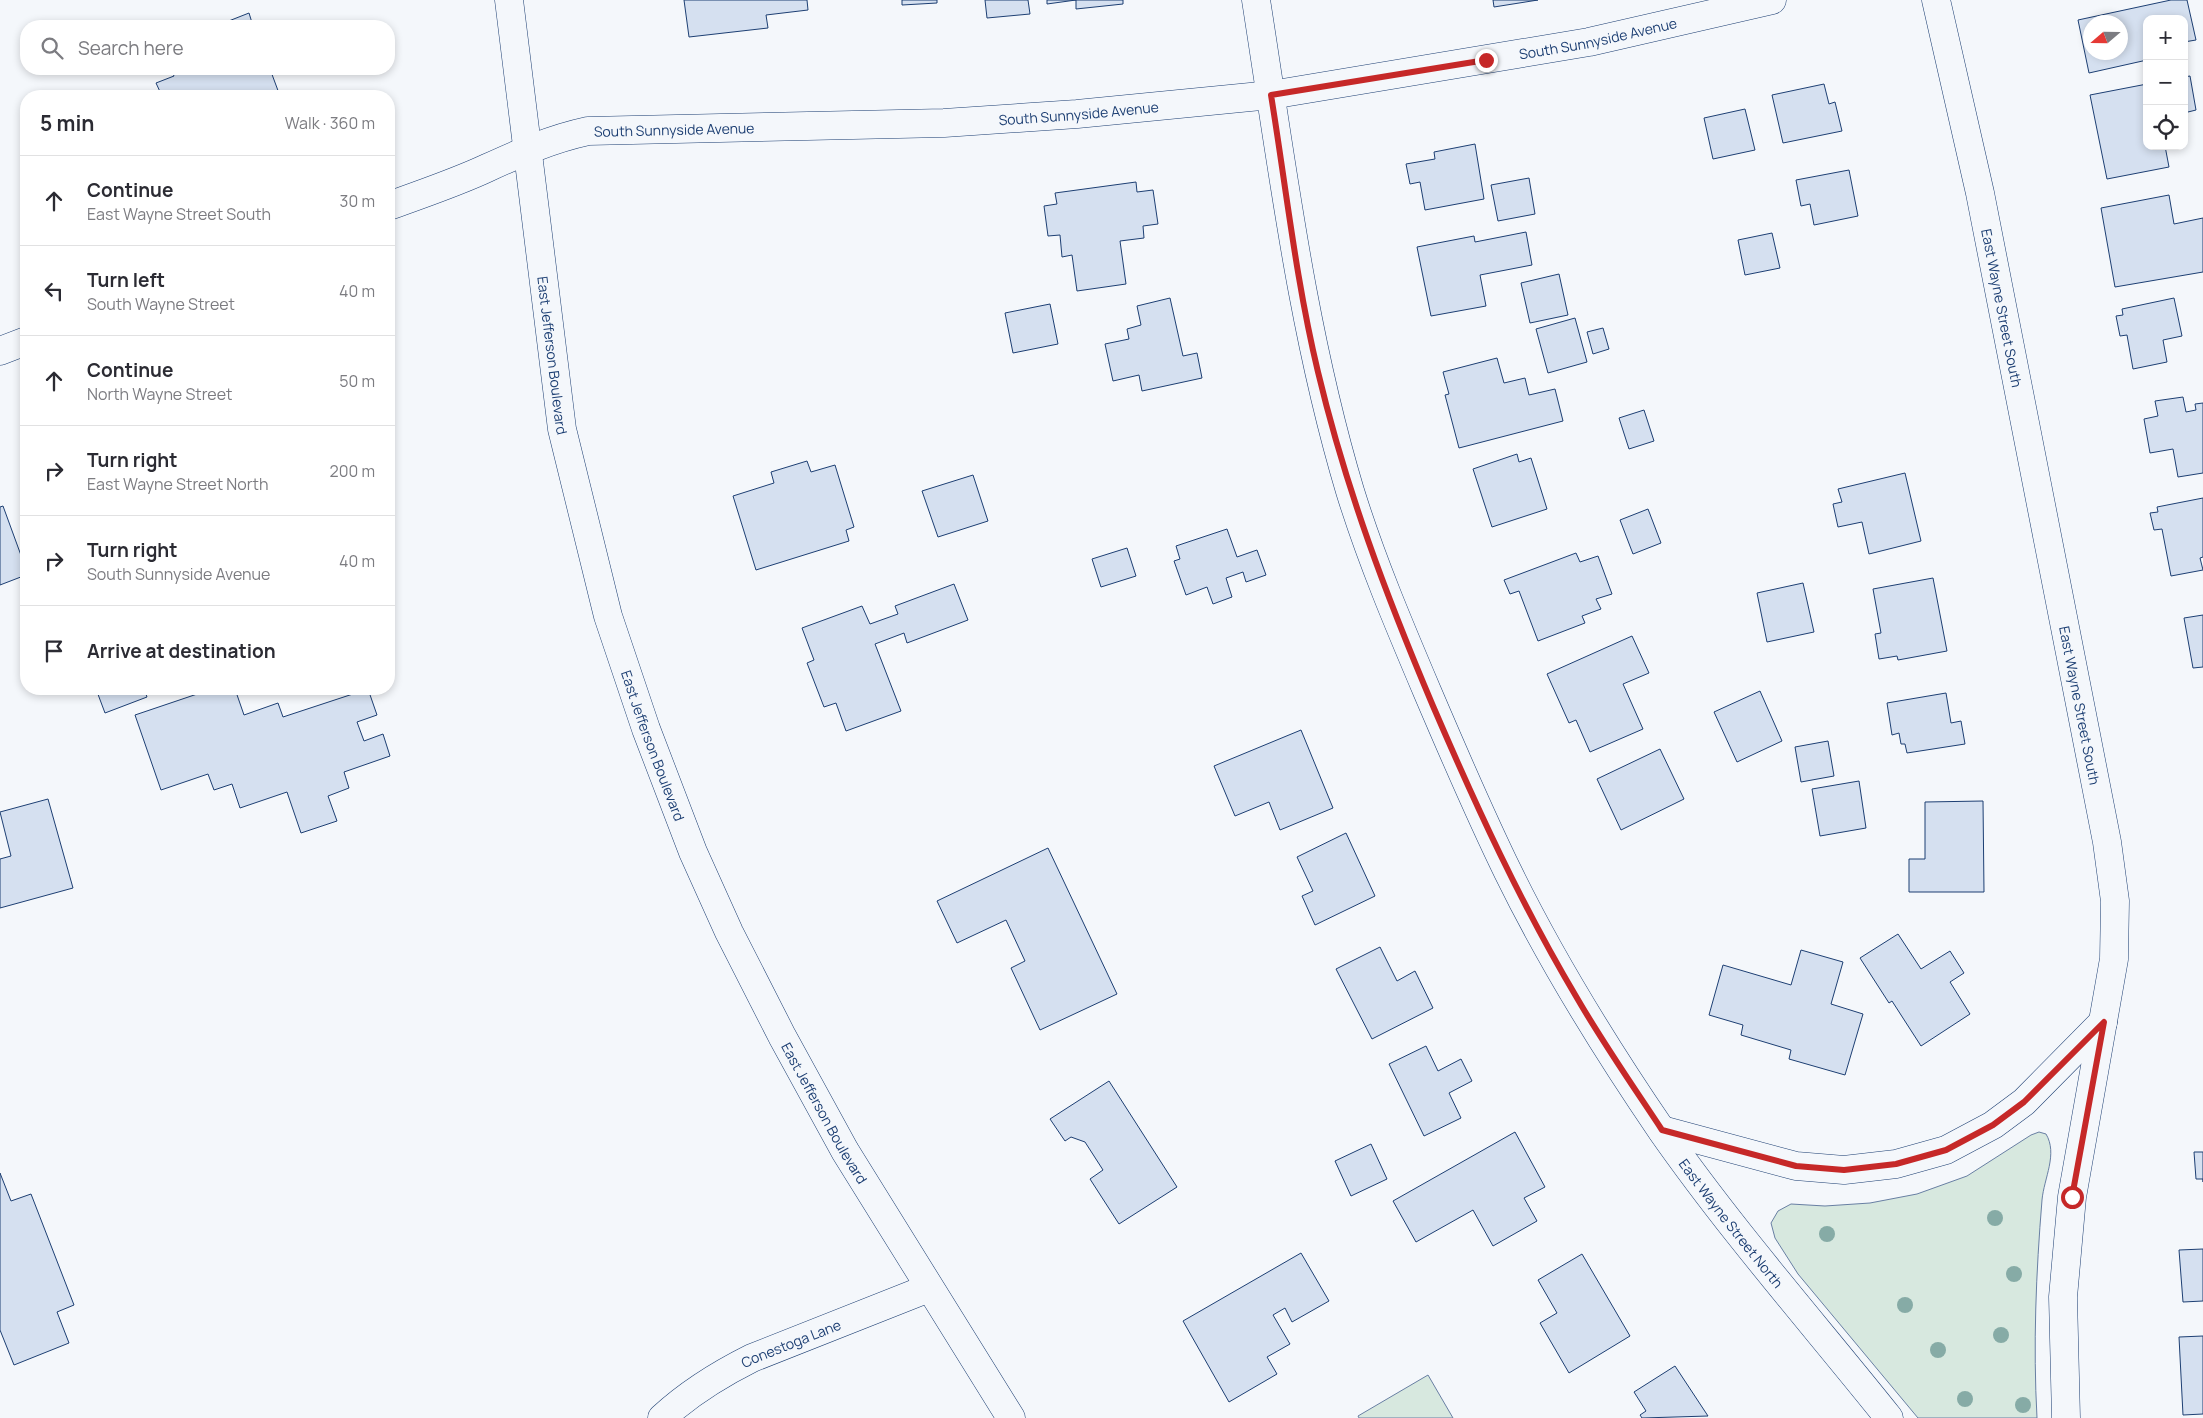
<!DOCTYPE html>
<meta charset="utf-8">
<style>
:root{--surface:#fff;--page:#f7f7f7;--text:#2b2b33;--muted:#7c7c81;--line:#e1e1e2}
body{margin:0;font-family:Manrope,sans-serif;background:var(--page);color:var(--text)}
.controls{position:absolute;right:15px;top:15px;display:grid;overflow:hidden;border-radius:10px;box-shadow:0 2px 8px #0003}
.controls button{width:45px;height:45px;display:grid;place-items:center;padding:0;border:0;border-bottom:1px solid var(--line);background:var(--surface);color:var(--text);font:25px sans-serif}
.compass{position:absolute;left:2083px;top:15px;width:45px;height:45px;border-radius:50%;background:var(--surface);box-shadow:0 2px 8px #0003;rotate:250deg}
.stop{position:absolute;width:15px;height:15px;margin:-11px;border:4px solid #c62828;border-radius:50%;background:#fff}
.stop.end{background:#c62828;border-color:#fff;box-shadow:0 1px 5px #0008}
.list{margin:0;padding:0;list-style:none}
h2{display:flex;justify-content:space-between;align-items:center;height:65px;margin:0;padding:0 20px;font-size:21px}
h2 small{font-size:16px;font-weight:400;color:var(--muted)}
.list li{display:grid;grid-template-columns:32px 1fr auto;gap:15px;align-items:center;box-sizing:border-box;height:90px;padding:0 20px;border-top:1px solid var(--line)}
.list b{display:block;font-size:19px;white-space:nowrap}
.list p{margin:0;font-size:16px;white-space:nowrap;color:var(--muted)}
.list em{font-size:16px;font-style:normal;color:var(--muted)}
.icon{flex:none;width:28px;height:28px;fill:none;stroke:currentColor;stroke-width:2;stroke-linecap:round;stroke-linejoin:round}
.map{position:relative;flex:none;width:2203px;height:1418px;overflow:hidden}
.search{position:absolute;background:var(--surface);box-shadow:0 2px 8px #0003;left:20px;top:20px;width:375px;height:55px;display:flex;align-items:center;gap:12px;box-sizing:border-box;padding:0 18px;border-radius:20px;color:var(--muted);font-size:19px}
.panel{position:absolute;background:var(--surface);box-shadow:0 2px 8px #0003;left:20px;top:90px;width:375px;height:605px;border-radius:20px}
.map>svg:first-child{display:block}
.green{fill:#d7e8df;stroke:#687fa3}
.building{fill:#d5e0f0;stroke:#1d3f73;fill-rule:evenodd}
.lines{fill:none;stroke-linecap:round;stroke-linejoin:round}
.minor-casing{stroke:#1d3f73;stroke-width:29}
.tertiary-casing{stroke:#1d3f73;stroke-width:29}
.minor{stroke:#f4f7fb;stroke-width:28}
.tertiary{stroke:#f4f7fb;stroke-width:28}
.tree{fill:#86aba6}
.route{stroke:#c62828;stroke-width:6}
.labels{text-anchor:middle;dominant-baseline:central;stroke-width:4;stroke-linejoin:round;paint-order:stroke}
.street-label{font-size:14px;fill:#1d3f73;stroke:#f4f7fb}
</style>
<div class="map">
<svg width="2203" height="1418" viewBox="0 0 2203 1418">
<rect width="100%" height="100%" fill="#f4f7fb"/>
<g class="green">
<path d="M2039,1132L2046,1134C2058,1154 2044,1178 2042,1200C2036,1273 2033,1345 2037,1418H1918L1798,1274L1775,1238L1771,1223L1778,1211L1791,1204L1825,1206L1870,1203L1917,1194L1967,1176L2031,1135Z"/>
<polygon points="1428,1375 1453,1418 1359,1418 1358,1416"/>
</g>
<g class="building">
<polygon points="684,0 807,0 808,10 766,15 768,28 689,37"/>
<polygon points="902,0 937,0 937,3 902,5"/>
<polygon points="985,0 1028,0 1030,14 987,18"/>
<polygon points="1047,0 1123,0 1123,4 1076,9 1076,0 1047,4"/>
<polygon points="1493,0 1538,0 1494,7"/>
<path d="M2171,0H2187L2196,40L2184,42V19H2147V60L2089,73L2078,20ZM2090,22H2120V52H2090Z"/>
<polygon points="249,13 253,26 216,26"/>
<polygon points="171,69 270,69 280,96 162,96 156,83 174,76"/>
<polygon points="2190,76 2196,110 2184,113 2184,77"/>
<polygon points="1824,84 1829,104 1835,102 1842,131 1783,143 1772,95"/>
<polygon points="2147,84 2147,146 2165,146 2169,167 2107,179 2090,95"/>
<polygon points="1745,109 1755,150 1713,159 1704,118"/>
<polygon points="1475,144 1484,199 1425,210 1420,182 1410,184 1406,164 1435,159 1434,152"/>
<polygon points="1849,170 1858,216 1814,225 1810,204 1801,206 1796,180"/>
<polygon points="1529,178 1535,214 1498,221 1491,185"/>
<polygon points="1136,182 1137,192 1153,190 1158,224 1143,226 1144,238 1120,241 1126,284 1077,291 1072,255 1062,257 1060,235 1048,236 1044,206 1057,204 1055,193"/>
<polygon points="2169,195 2174,224 2203,218 2203,272 2115,287 2101,208"/>
<polygon points="1526,232 1532,265 1480,275 1486,306 1431,316 1417,247 1474,236 1475,242"/>
<polygon points="1772,233 1780,268 1745,275 1738,240"/>
<polygon points="1559,274 1568,315 1530,323 1521,283"/>
<polygon points="1170,298 1183,356 1197,353 1202,378 1142,391 1139,375 1113,381 1105,344 1129,339 1127,329 1141,325 1137,306"/>
<polygon points="2174,298 2182,336 2163,340 2167,362 2133,369 2127,335 2120,336 2116,316 2123,315 2122,309"/>
<polygon points="1050,304 1058,344 1013,353 1005,313"/>
<polygon points="1575,318 1587,362 1548,373 1536,329"/>
<polygon points="1603,328 1609,349 1593,354 1587,332"/>
<polygon points="1497,358 1504,383 1525,378 1529,395 1555,389 1563,421 1459,448 1445,395 1449,394 1443,372"/>
<polygon points="2183,397 2186,412 2196,410 2195,404 2203,403 2203,473 2178,477 2173,449 2150,453 2144,419 2158,416 2155,401"/>
<polygon points="1644,410 1654,441 1629,449 1619,418"/>
<polygon points="1517,454 1519,462 1531,458 1547,509 1492,527 1473,469"/>
<polygon points="807,461 811,472 835,465 854,527 846,530 849,541 756,570 733,496 774,483 771,472"/>
<polygon points="1905,473 1921,541 1869,554 1862,522 1838,527 1833,504 1842,502 1838,489"/>
<polygon points="973,475 988,521 938,537 922,491"/>
<polygon points="2203,498 2203,557 2200,558 2203,570 2171,576 2162,529 2154,530 2150,513 2158,512 2157,507"/>
<polygon points="3,506 26,569 26,575 0,585 0,507"/>
<polygon points="1648,509 1661,543 1633,554 1620,520"/>
<polygon points="1227,529 1237,557 1257,550 1266,575 1246,582 1243,572 1226,578 1232,597 1213,604 1207,587 1186,595 1174,561 1180,559 1176,546"/>
<polygon points="1127,548 1136,576 1101,587 1092,559"/>
<polygon points="1576,553 1580,562 1598,556 1612,594 1596,599 1601,609 1582,616 1585,623 1538,641 1519,591 1510,594 1504,580"/>
<polygon points="1933,578 1947,651 1898,660 1897,656 1879,659 1875,634 1881,633 1873,589"/>
<polygon points="1803,583 1814,632 1767,642 1757,593"/>
<polygon points="954,584 968,620 907,643 904,633 875,644 901,711 846,731 836,703 824,707 807,663 814,660 802,628 862,606 870,624 898,614 895,606"/>
<polygon points="2203,615 2203,667 2193,668 2184,618"/>
<polygon points="1632,636 1649,673 1623,684 1643,729 1590,752 1576,720 1569,723 1547,674"/>
<polygon points="96,689 144,689 147,697 105,713"/>
<polygon points="212,689 235,689 244,715 278,703 283,717 368,689 377,715 357,722 364,741 383,734 390,756 344,772 349,788 328,796 337,821 301,833 287,792 240,808 232,784 214,790 208,774 161,790 135,715"/>
<polygon points="1760,691 1782,741 1737,762 1714,712"/>
<polygon points="1946,693 1951,723 1961,721 1965,744 1907,753 1905,744 1901,744 1899,733 1892,735 1887,703"/>
<polygon points="1301,730 1333,808 1280,830 1269,802 1235,816 1214,766"/>
<polygon points="1828,741 1834,776 1801,782 1795,747"/>
<polygon points="1660,749 1684,799 1621,830 1597,779"/>
<polygon points="1859,781 1866,828 1820,836 1812,789"/>
<polygon points="48,799 73,888 0,908 0,859 11,856 0,812"/>
<polygon points="1983,801 1984,892 1909,892 1909,859 1925,859 1925,802"/>
<polygon points="1346,833 1375,896 1315,925 1302,896 1313,891 1297,857"/>
<polygon points="1048,848 1117,994 1040,1030 1011,968 1025,961 1006,920 957,943 937,901"/>
<polygon points="1898,934 1921,969 1950,951 1964,973 1950,982 1970,1014 1921,1046 1892,1001 1889,1003 1860,958"/>
<polygon points="1380,947 1397,981 1415,971 1433,1008 1372,1039 1336,969"/>
<polygon points="1801,950 1843,962 1831,1004 1863,1014 1845,1075 1789,1059 1791,1050 1741,1035 1743,1025 1709,1015 1723,965 1791,985"/>
<polygon points="1426,1046 1438,1071 1461,1059 1472,1081 1449,1093 1461,1118 1424,1136 1389,1064"/>
<polygon points="1109,1081 1177,1187 1119,1224 1090,1179 1103,1170 1085,1142 1071,1137 1065,1141 1050,1119"/>
<polygon points="1515,1132 1545,1187 1524,1198 1537,1221 1493,1246 1473,1210 1416,1242 1393,1201"/>
<polygon points="1371,1144 1387,1179 1351,1196 1335,1161"/>
<polygon points="2194,1152 2203,1152 2203,1182 2203,1179 2196,1179"/>
<polygon points="0,1173 11,1201 31,1194 74,1305 57,1312 69,1343 14,1365 0,1330"/>
<polygon points="2203,1249 2203,1301 2183,1302 2179,1250"/>
<polygon points="1301,1253 1329,1301 1292,1322 1285,1308 1273,1315 1290,1344 1267,1357 1277,1374 1229,1402 1183,1321"/>
<polygon points="1582,1254 1630,1336 1569,1373 1540,1323 1557,1313 1538,1280"/>
<polygon points="2203,1336 2203,1414 2183,1415 2179,1337"/>
<polygon points="1675,1366 1708,1416 1642,1418 1640,1415 1646,1411 1634,1392"/>
</g>
<g class="lines">
<g class="minor-casing">
<g id="minor">
<path id="s1" d="M1256,0C1282,165 1302,331 1350,491C1371,559 1399,625 1427,691C1453,752 1479,813 1508,872C1552,962 1606,1049 1662,1131C1732,1231 1813,1323 1889,1418"/>
<path id="s2" d="M1936,0L1980,193L2107,842L2115,901L2114,959L2072,1197L2063,1297L2066,1418"/>
<path id="s3" d="M389,206C421,194 455,183 487,168C520,153 551,139 588,131L944,123L1077,114L1271,95L1589,42L1772,0"/>
<polyline points="0,351 26,341"/>
<polyline points="1662,1130 1796,1166 1844,1170 1896,1164 1946,1150 1993,1125 2024,1102 2103,1022"/>
<path id="s4" d="M662,1418C689,1393 720,1374 752,1358L929,1288"/>
</g>
</g>
<g class="tertiary-casing">
<g id="tertiary">
<path id="s5" d="M509,0L562,429L608,616L646,729L693,852L729,932L782,1036L845,1151L1011,1418"/>
</g>
</g>
<use href="#minor" class="minor"/>
<use href="#tertiary" class="tertiary"/>
</g>
<g class="tree">
<circle cx="1995" cy="1218" r="8"/>
<circle cx="1827" cy="1234" r="8"/>
<circle cx="2014" cy="1274" r="8"/>
<circle cx="1905" cy="1305" r="8"/>
<circle cx="2001" cy="1335" r="8"/>
<circle cx="1938" cy="1350" r="8"/>
<circle cx="1965" cy="1399" r="8"/>
<circle cx="2023" cy="1405" r="8"/>
</g>
<g class="lines">
<path class="route" d="M1486,60L1271,95C1286,187 1296,281 1318,372C1346,489 1386,595 1433,706C1476,806 1521,904 1577,998C1603,1043 1633,1086 1662,1130L1796,1166L1844,1170L1896,1164L1946,1150L1993,1125L2024,1102L2104,1022L2072,1197"/>
</g>
<g class="labels">
<g class="street-label">
<text stroke="none"><textPath href="#s3" startOffset="1229">South Sunnyside Avenue</textPath></text>
<text stroke="none"><textPath href="#s3" startOffset="704">South Sunnyside Avenue</textPath></text>
<text stroke="none"><textPath href="#s3" startOffset="299">South Sunnyside Avenue</textPath></text>
<text stroke="none"><textPath href="#s2" startOffset="315">East Wayne Street South</textPath></text>
<text stroke="none"><textPath href="#s5" startOffset="358">East Jefferson Boulevard</textPath></text>
<text stroke="none"><textPath href="#s2" startOffset="720">East Wayne Street South</textPath></text>
<text stroke="none"><textPath href="#s5" startOffset="762">East Jefferson Boulevard</textPath></text>
<text stroke="none"><textPath href="#s5" startOffset="1168">East Jefferson Boulevard</textPath></text>
<text stroke="none"><textPath href="#s1" startOffset="1330">East Wayne Street North</textPath></text>
<text stroke="none"><textPath href="#s4" startOffset="150">Conestoga Lane</textPath></text>
</g>
</g>
</svg>
<div class="controls">
<button>+</button>
<button>−</button>
<button><svg class="icon" aria-label="locate" viewBox="0 0 24 24"><circle cx="12" cy="12" r="6"/><path d="M12 2v4M12 18v4M2 12h4M18 12h4"/></svg></button>
</div>
<svg class="compass" viewBox="-18 -18 36 36"><path d="M0-13l5 13h-10z" fill="#e53935"/><path d="M0 13l5-13h-10z" fill="#7c7c81"/></svg>
<div class="stop" style="left:2072px;top:1197px"></div>
<div class="stop end" style="left:1486px;top:60px"></div>
<div class="search"><svg class="icon" aria-label="search" viewBox="0 0 24 24"><circle cx="10" cy="10" r="6"/><path d="M15 15l6 6"/></svg>Search here</div>
<section class="panel">
<h2>5 min<small>Walk · 360 m</small></h2>
<ul class="list">
<li><svg class="icon" aria-label="ahead" viewBox="0 0 24 24"><path d="M12 20V5M6 11l6-6 6 6"/></svg><div><b>Continue</b><p>East Wayne Street South</p></div><em>30 m</em></li>
<li><svg class="icon" aria-label="left" viewBox="0 0 24 24"><path d="M17 20v-9H6M10 6l-5 5 5 5"/></svg><div><b>Turn left</b><p>South Wayne Street</p></div><em>40 m</em></li>
<li><svg class="icon" aria-label="ahead" viewBox="0 0 24 24"><path d="M12 20V5M6 11l6-6 6 6"/></svg><div><b>Continue</b><p>North Wayne Street</p></div><em>50 m</em></li>
<li><svg class="icon" aria-label="right" viewBox="0 0 24 24"><path d="M7 20v-9h11M14 6l5 5-5 5"/></svg><div><b>Turn right</b><p>East Wayne Street North</p></div><em>200 m</em></li>
<li><svg class="icon" aria-label="right" viewBox="0 0 24 24"><path d="M7 20v-9h11M14 6l5 5-5 5"/></svg><div><b>Turn right</b><p>South Sunnyside Avenue</p></div><em>40 m</em></li>
<li><svg class="icon" aria-label="arrive" viewBox="0 0 24 24"><path d="M6 21V4h12l-3 4 3 4H6"/></svg><div><b>Arrive at destination</b></div></li>
</ul>
</section>
</div>
